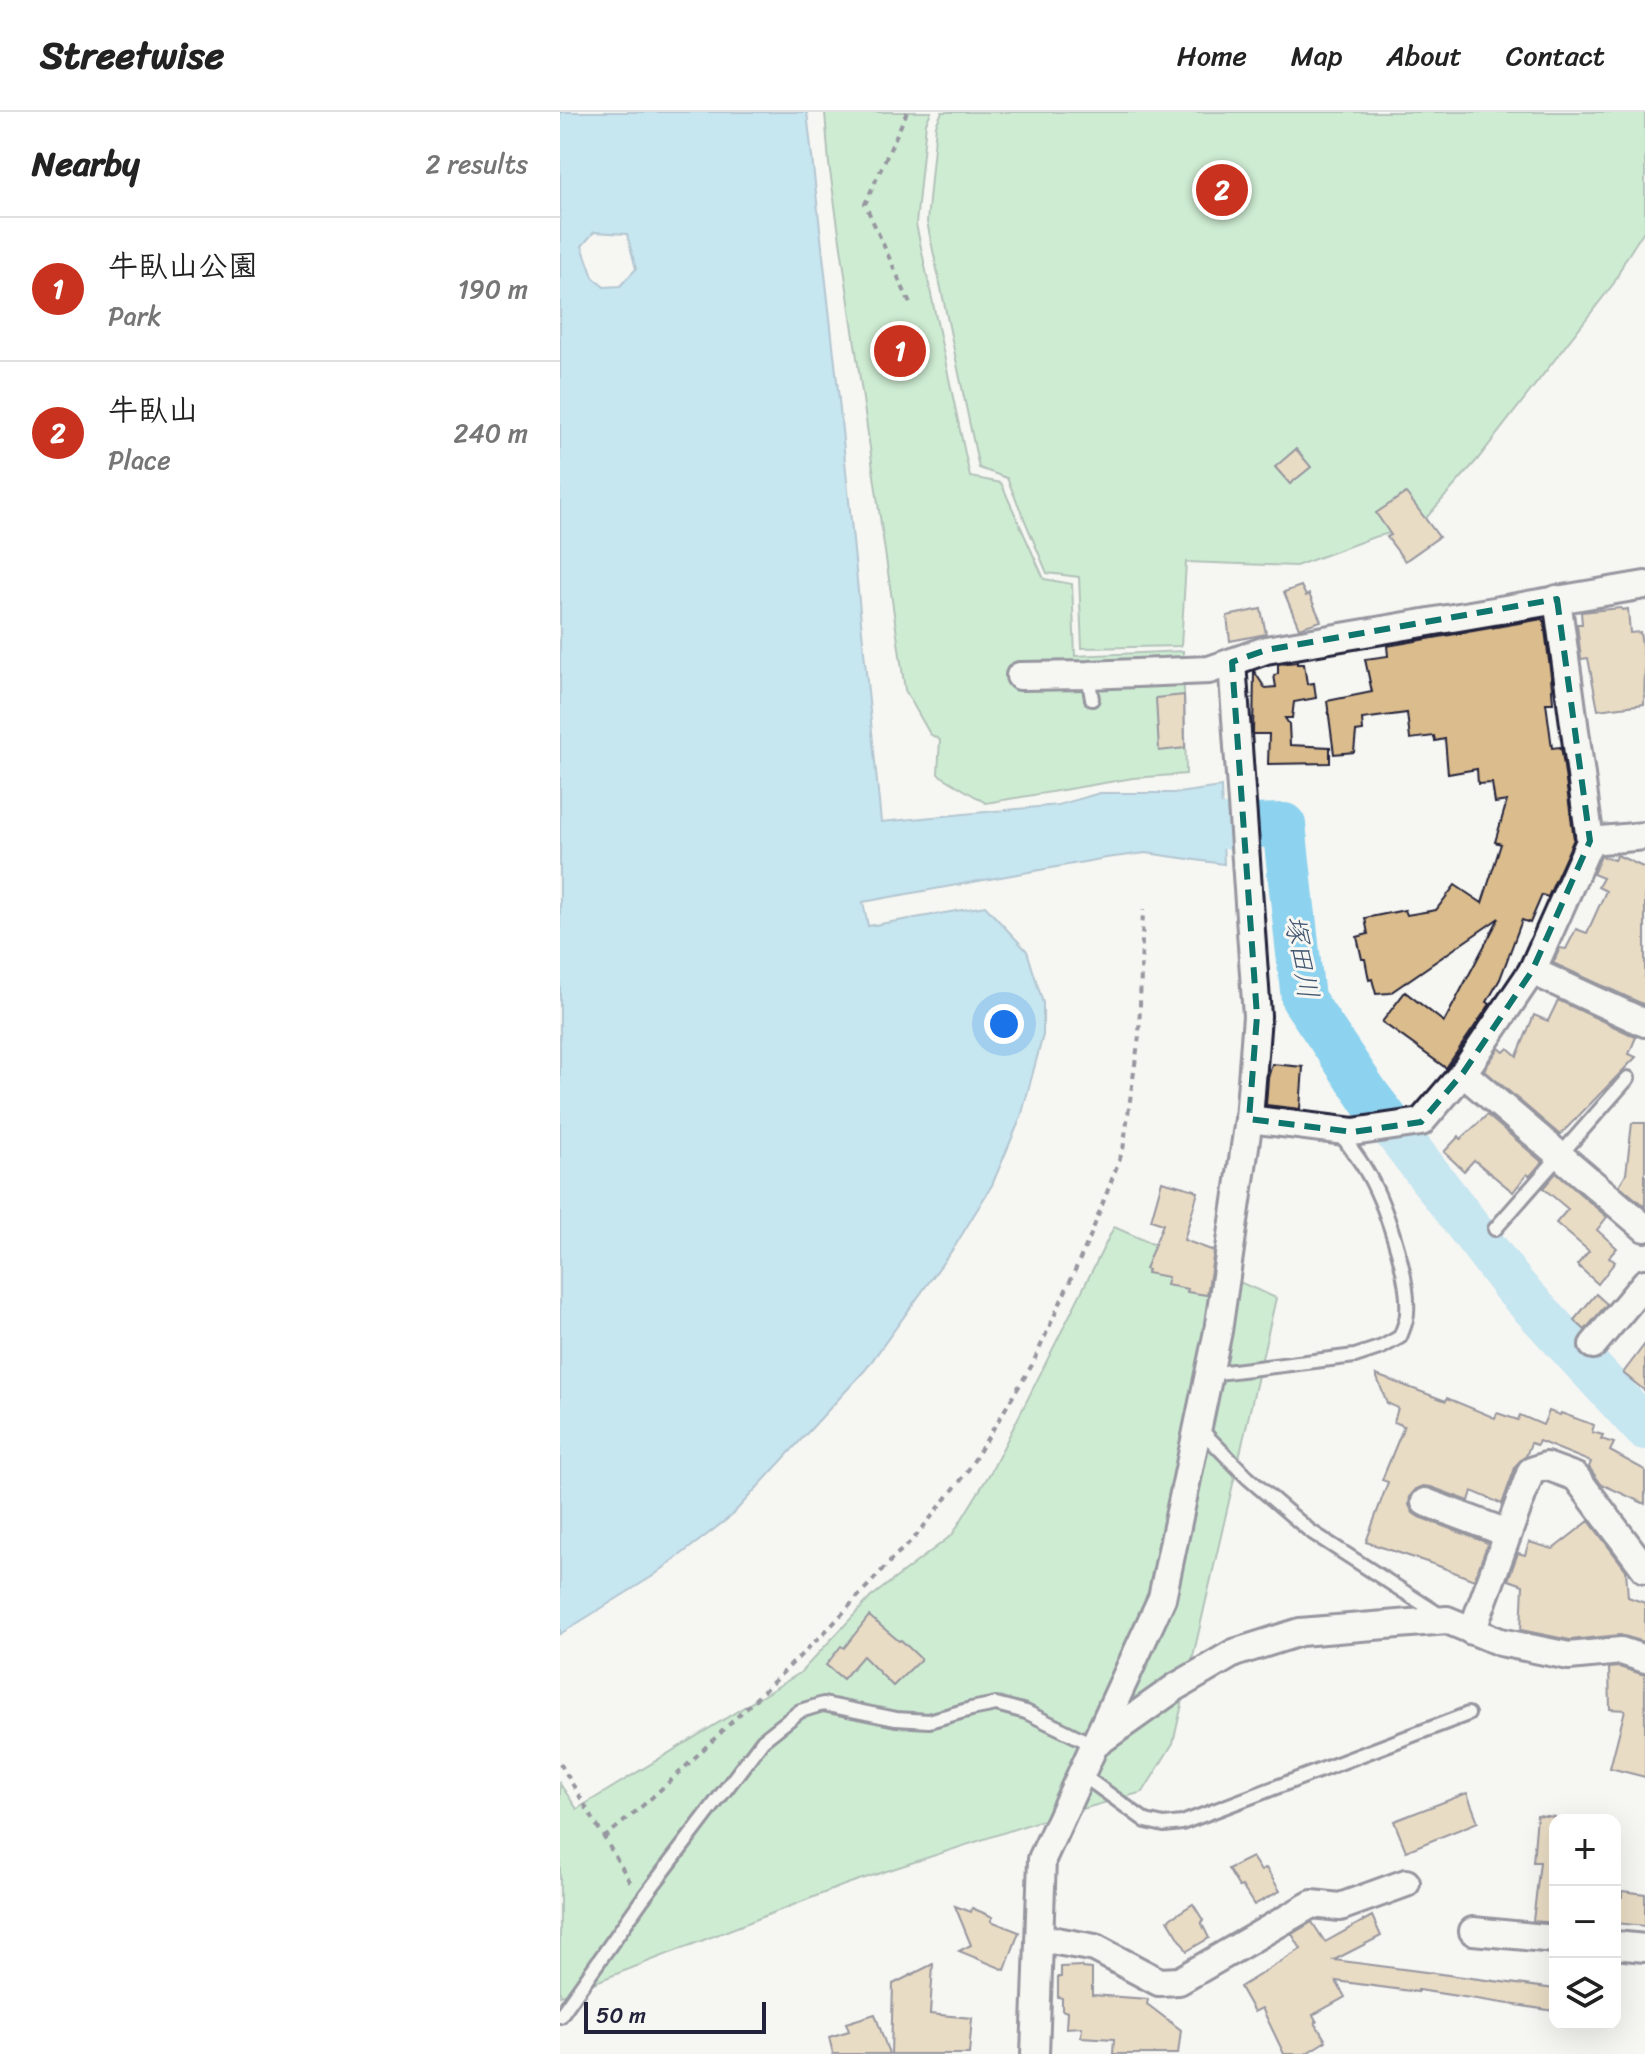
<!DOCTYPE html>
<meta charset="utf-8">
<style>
:root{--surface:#fff;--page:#f6f6f6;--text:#222;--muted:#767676;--line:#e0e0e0;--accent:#c8321e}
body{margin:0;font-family:Sriracha,"Klee One",sans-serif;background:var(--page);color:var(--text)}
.controls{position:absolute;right:24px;bottom:24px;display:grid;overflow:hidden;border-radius:16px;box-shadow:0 8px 32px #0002}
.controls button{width:72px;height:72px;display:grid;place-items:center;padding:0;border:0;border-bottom:2px solid var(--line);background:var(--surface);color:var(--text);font:40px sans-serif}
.scale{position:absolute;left:24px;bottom:20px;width:182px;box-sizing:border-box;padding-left:8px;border:4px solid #22223b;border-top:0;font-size:22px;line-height:28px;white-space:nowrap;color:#22223b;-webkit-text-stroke:6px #f6f6f2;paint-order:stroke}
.you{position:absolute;left:444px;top:912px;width:28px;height:28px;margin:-20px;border:6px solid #fff;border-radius:50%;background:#1a73e8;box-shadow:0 0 0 12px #1a73e833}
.badge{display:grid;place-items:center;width:52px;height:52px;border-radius:50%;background:var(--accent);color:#fff;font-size:26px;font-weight:700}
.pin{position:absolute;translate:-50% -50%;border:4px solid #fff;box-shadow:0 2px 8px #0006}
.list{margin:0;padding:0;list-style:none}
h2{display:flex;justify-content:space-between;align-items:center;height:104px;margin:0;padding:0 32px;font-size:34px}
h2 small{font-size:26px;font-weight:400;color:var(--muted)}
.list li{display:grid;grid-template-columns:52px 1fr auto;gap:24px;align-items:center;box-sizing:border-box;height:144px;padding:0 32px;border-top:2px solid var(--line)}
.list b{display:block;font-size:30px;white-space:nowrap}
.list p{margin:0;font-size:26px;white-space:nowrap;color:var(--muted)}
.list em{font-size:26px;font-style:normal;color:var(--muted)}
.icon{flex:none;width:44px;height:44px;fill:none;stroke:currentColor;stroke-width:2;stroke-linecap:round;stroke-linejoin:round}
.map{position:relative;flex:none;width:1085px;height:1942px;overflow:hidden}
header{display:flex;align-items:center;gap:48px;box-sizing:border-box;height:112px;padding:0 40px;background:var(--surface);border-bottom:2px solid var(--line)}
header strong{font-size:38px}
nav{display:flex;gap:44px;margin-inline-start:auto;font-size:28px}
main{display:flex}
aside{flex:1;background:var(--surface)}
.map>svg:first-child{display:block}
.green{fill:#9ee1ac;stroke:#608274;stroke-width:2}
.water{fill:#8dd2ee;stroke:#628ca6;stroke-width:2;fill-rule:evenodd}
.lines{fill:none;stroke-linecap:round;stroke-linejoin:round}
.river{stroke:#8dd2ee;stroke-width:44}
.building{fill:#dabc8d;stroke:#22223b;stroke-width:2}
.service-casing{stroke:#22223b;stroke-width:18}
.minor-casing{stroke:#22223b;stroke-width:32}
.path{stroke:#22223b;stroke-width:4;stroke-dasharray:6 6;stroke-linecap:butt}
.service{stroke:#f6f6f2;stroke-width:12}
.minor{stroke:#f6f6f2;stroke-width:26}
.marked{fill:none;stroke:#0f766e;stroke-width:6;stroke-dasharray:16 10;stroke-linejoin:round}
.labels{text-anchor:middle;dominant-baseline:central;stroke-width:6;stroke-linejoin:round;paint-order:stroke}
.water-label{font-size:28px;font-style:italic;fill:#425771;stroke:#f6f6f2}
</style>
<header>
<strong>Streetwise</strong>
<nav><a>Home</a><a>Map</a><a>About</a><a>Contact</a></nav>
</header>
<main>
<aside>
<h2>Nearby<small>2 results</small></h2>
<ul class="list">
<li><span class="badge">1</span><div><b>牛臥山公園</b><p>Park</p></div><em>190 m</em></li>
<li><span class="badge">2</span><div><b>牛臥山</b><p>Place</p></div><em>240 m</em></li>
</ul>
</aside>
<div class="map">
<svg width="1085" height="1942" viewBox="0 0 1085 1942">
<rect width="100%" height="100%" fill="#f6f6f2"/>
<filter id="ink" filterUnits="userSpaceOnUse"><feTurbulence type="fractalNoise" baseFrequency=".0125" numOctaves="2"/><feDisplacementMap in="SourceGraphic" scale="16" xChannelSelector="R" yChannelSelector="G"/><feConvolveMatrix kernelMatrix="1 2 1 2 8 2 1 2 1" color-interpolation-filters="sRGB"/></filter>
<g filter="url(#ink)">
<g class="green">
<polygon points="265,0 371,0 366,11 356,112 410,365 441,371 484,467 512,472 515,544 623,539 626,662 573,666 426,691 378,662 380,628 370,622 345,578 269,52"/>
<polygon points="382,0 1085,0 1085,117 1065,148 1054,171 917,348 859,414 814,425 736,454 626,450 621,534 522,536 519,465 487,461 447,366 419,356 367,110 376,13"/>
<polygon points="554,1115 716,1186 613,1631 583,1680 476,1710 287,1772 0,1884 0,1672 17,1697 240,1561 311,1485 392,1423 432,1358"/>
</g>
<path class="water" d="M0,0H247L278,278L321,710L498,693L540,681H618L661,675L664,752L586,741L546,746L303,790L308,814L425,794L467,839L483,891V923L461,1005L432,1073L395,1134L306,1257L170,1405L93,1464L0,1522ZM34,120L67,122L76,157L60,174L44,175L33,165L22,134Z"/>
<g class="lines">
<polyline class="river" points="603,717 724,713 743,887 810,986 954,1174 1085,1316"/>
</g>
<g class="building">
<polygon points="736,337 751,355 730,372 715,355"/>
<polygon points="846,381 879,425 845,449 827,425 831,423 816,401"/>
<polygon points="741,474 746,484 749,482 761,509 739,516 724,480"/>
<polygon points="1061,496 1062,498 1068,497 1070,521 1080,520 1085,555 1084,592 1038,598 1028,546 1021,547 1017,512 1022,512 1021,500"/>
<polygon points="701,497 706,522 670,529 667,504"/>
<polygon points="982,507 984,510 991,564 993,591 986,591 992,636 1000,635 1002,640 1014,727 988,785 982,783 970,811 962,808 940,867 927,890 930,892 886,956 822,910 845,880 884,910 939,806 830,881 816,882 812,867 809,868 805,847 802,847 797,825 808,822 805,806 845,798 847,803 876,798 895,773 922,791 941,732 935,730 947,689 935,691 932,671 918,672 917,657 888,662 885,627 875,629 874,624 850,627 847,601 802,607 803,619 796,620 794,640 774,642 767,589 812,580 805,547 828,544 827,534"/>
<polygon points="737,550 737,552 744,552 747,572 754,571 756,586 734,590 732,606 725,606 729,612 730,633 770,635 770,651 708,652 709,622 693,622 694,559 705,576 716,575 714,563 718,562 718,552"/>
<polygon points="624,583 625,636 599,639 596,586"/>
<polygon points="1057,743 1085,756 1085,893 993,851 1000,836 1006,837 1016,817 1027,821 1046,779 1038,775 1043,766 1033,762 1041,744 1054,748"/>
<polygon points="998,888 1076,925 1069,942 1076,945 1000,1023 924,958 939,936 944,940 948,936 957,944 974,903 988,909"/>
<polygon points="712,952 743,955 740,997 706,993 708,966"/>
<polygon points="927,1003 982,1050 970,1064 967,1062 953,1080 914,1048 904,1059 884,1040 899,1024 901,1027"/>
<polygon points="1072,1011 1085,1011 1085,1095 1059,1073 1066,1062"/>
<polygon points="996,1061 1047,1105 1037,1118 1057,1136 1049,1145 1055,1150 1038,1172 1017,1153 1029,1139 996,1111 1008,1097 983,1076"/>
<polygon points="602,1069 635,1078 635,1079 638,1080 624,1128 654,1139 647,1183 627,1180 628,1177 606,1173 608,1165 587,1161 588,1158 585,1157 603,1112 591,1108"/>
<polygon points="1036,1182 1047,1192 1025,1218 1014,1208"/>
<polygon points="1085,1232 1085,1279 1063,1261"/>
<polygon points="816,1263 886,1289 887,1286 935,1306 937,1301 958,1308 960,1303 983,1313 989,1299 1000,1303 1001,1301 1034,1313 1032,1320 1043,1323 1041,1327 1054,1331 1050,1339 1085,1358 1085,1392 1041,1372 1029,1355 1031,1350 979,1329 977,1333 971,1331 966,1344 956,1353 942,1392 912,1379 909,1389 871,1375 863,1374 856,1377 850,1384 849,1393 853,1401 859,1405 928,1431 914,1468 876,1453 806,1430 828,1370 822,1368 844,1314 834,1310 838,1296 827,1291"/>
<polygon points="1029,1409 1066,1458 1068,1485 1085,1491 1085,1530 1060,1523 1010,1528 961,1518 963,1473 948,1468 958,1441 965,1443 969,1430 993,1437"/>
<polygon points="309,1504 339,1529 341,1528 361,1547 333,1574 303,1544 283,1567 266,1553 281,1534 284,1536"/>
<polygon points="1059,1555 1085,1563 1085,1665 1050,1656 1065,1598 1050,1597 1049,1556"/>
<polygon points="907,1681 918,1710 846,1739 834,1709"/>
<polygon points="977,1703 995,1705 995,1811 973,1809 980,1750 973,1750"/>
<polygon points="692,1745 701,1759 706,1756 720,1779 694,1793 682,1774 679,1775 668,1757"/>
<polygon points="1062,1779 1085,1782 1085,1814 1055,1811 1058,1785 1062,1785"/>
<polygon points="633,1792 643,1808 641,1810 649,1826 627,1839 608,1808"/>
<polygon points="395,1794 411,1800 412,1796 433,1805 431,1809 459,1820 445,1858 399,1839 411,1833"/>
<polygon points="812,1804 821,1824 774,1848 995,1877 995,1899 858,1878 858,1880 776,1869 785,1885 753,1903 757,1910 755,1911 766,1929 745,1942 724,1942 702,1896 694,1900 680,1875 741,1837 732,1822 752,1810 765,1830"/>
<polygon points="373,1852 370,1902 412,1906 409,1942 331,1942 333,1872"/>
<polygon points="521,1854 522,1856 532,1857 532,1883 588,1887 587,1892 621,1918 618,1942 553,1942 554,1927 521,1925 522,1915 506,1916 507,1900 502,1898 502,1886 498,1885 498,1865 501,1865 501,1855"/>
<polygon points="315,1902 329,1942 273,1942 269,1925 289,1919 286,1911"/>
</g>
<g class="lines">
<g class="service-casing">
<g id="service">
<polyline points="528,563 532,587"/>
<polyline points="935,1117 1068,966"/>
<path d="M649,1262L795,1244L822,1235L840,1225C843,1217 847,1209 847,1201C850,1164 824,1088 805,1057C798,1045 788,1033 780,1021"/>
<polyline points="640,1317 688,1366 750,1419 880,1503"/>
<polyline points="521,1662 586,1709 604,1713 622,1711 908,1602"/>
<polyline points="0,1904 81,1789 203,1628 240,1599 263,1592 336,1607 369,1609 411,1597 436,1592 466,1600 534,1633"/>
</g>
</g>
<g class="minor-casing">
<g id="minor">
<polyline points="460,564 528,563 649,558 672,550"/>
<polyline points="1030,729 1085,724"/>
<polyline points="972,859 1085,911"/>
<polyline points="903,961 1085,1116"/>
<polyline points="689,1007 793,1020 861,1010 903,961 972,859 1030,729 997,487"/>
<polyline points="1033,1233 1085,1171"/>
<polyline points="865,1390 947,1421"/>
<polyline points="912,1519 971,1359 986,1354 1016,1365 1085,1457"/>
<polyline points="537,1631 616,1575 674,1541 740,1520 887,1508 940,1530 1009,1544 1061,1539 1085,1547"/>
<polyline points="913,1819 995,1827"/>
<polyline points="480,1826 535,1836 599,1870 619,1869 752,1792 780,1795 846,1771"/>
<polyline points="1055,1833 1085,1836"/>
<polyline points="475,1942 482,1747 602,1486 658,1219 689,1007 697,904 672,550 706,538 1085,473"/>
</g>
</g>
<g class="path">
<polyline points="347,0 305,92 351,194"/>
<polyline points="0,1651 72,1773"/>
<polyline points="44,1726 87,1690 121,1659 271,1514 336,1443 352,1429 405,1363 472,1253 530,1125 563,1038 579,924 583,797"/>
</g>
<use href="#service" class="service"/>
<use href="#minor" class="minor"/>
</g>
</g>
<path d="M0 0H1085V1942H0ZM997,487L1030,729L972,859L903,961L861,1010L793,1020L689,1007L697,904L672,550L706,538Z" fill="#f6f6f2" fill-opacity=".55" fill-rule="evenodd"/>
<path class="marked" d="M997,487L1030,729L972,859L903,961L861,1010L793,1020L689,1007L697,904L672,550L706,538Z"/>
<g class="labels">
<g class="water-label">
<text transform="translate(742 845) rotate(80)">塚田川</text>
</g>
</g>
</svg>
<div class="controls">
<button>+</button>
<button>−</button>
<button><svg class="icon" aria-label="layers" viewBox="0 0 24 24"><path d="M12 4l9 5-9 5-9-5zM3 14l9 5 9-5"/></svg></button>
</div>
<div class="scale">50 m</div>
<div class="you"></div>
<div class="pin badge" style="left:340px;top:239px">1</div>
<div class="pin badge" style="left:662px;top:78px">2</div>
</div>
</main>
